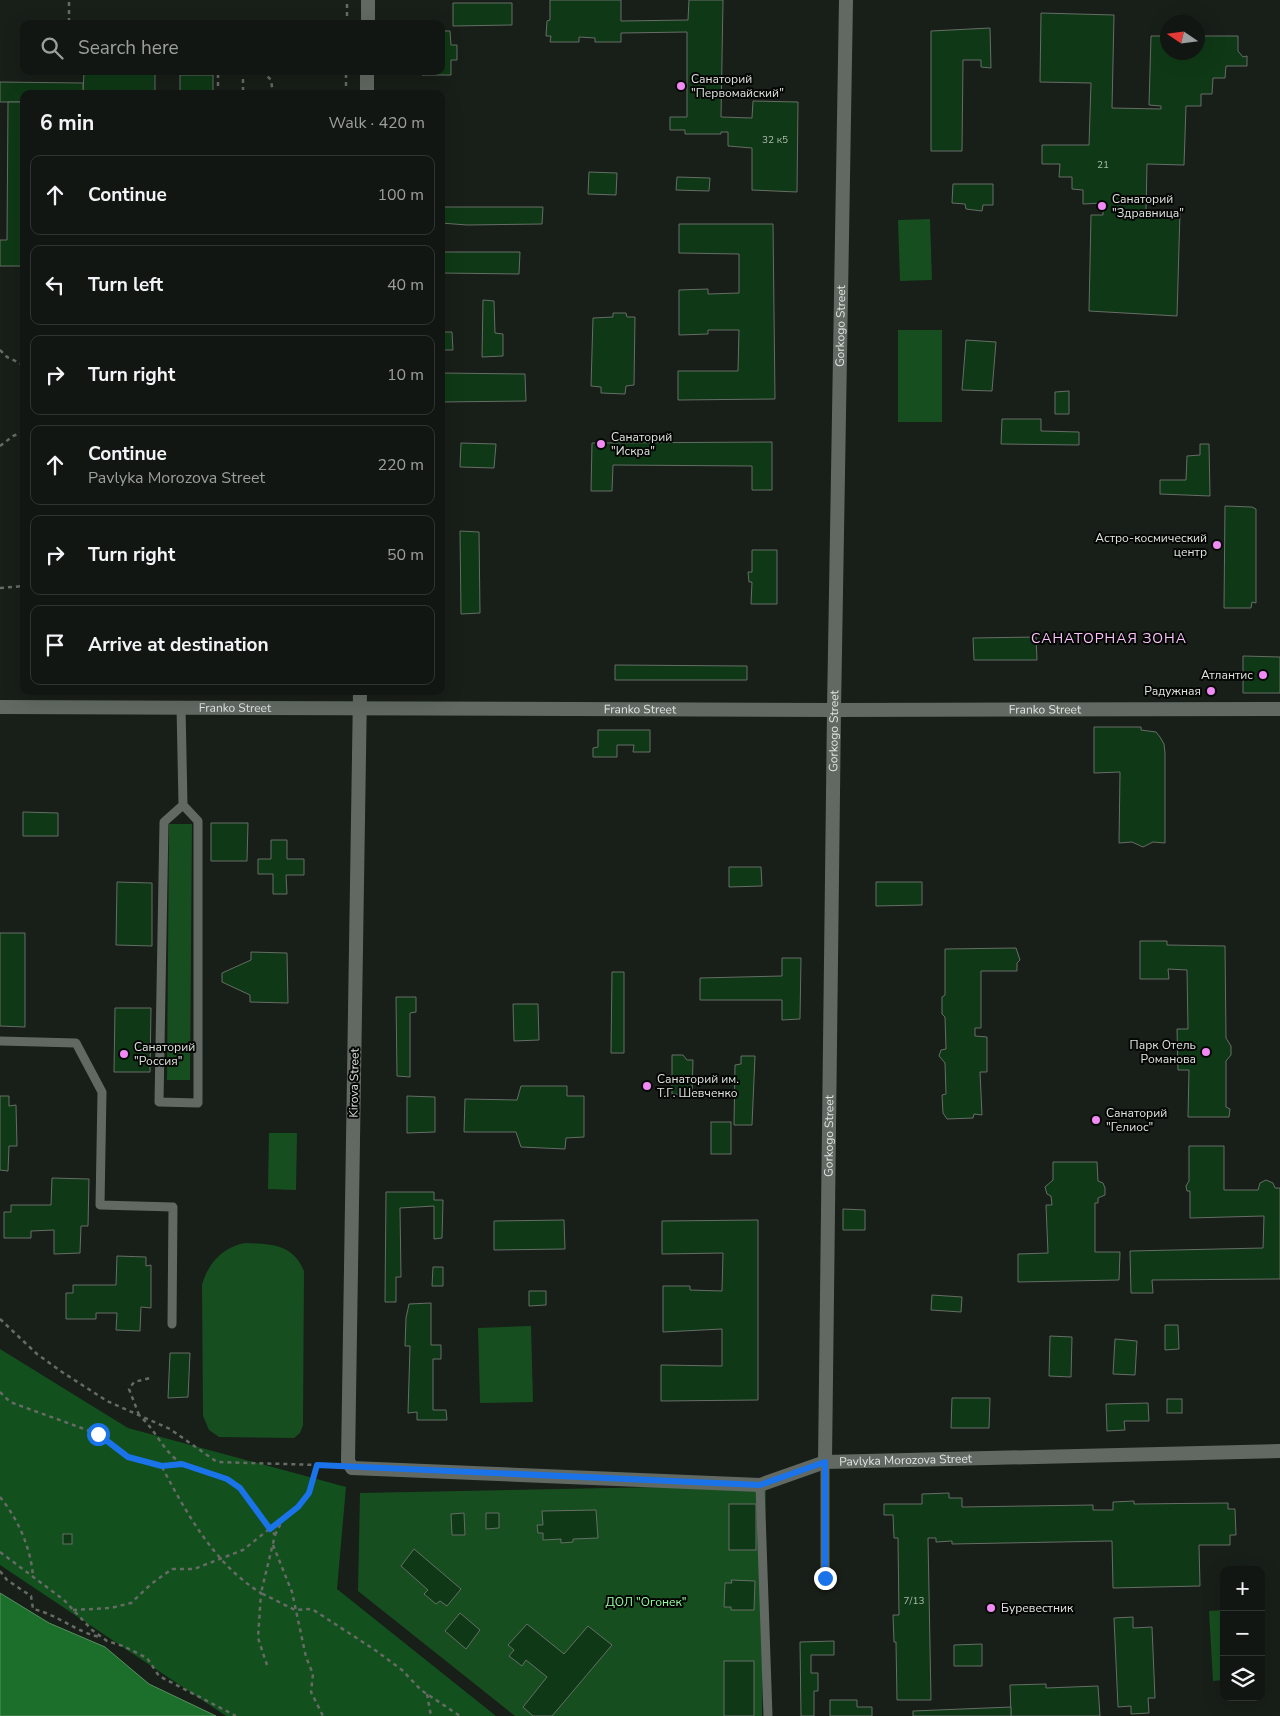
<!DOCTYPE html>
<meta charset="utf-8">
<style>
:root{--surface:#121612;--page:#1b1f1b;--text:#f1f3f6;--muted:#9c9f9f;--line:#313532}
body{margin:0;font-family:"Nunito Sans",sans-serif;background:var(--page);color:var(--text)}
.controls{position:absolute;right:15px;bottom:15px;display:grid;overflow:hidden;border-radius:10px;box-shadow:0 5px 20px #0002}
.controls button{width:45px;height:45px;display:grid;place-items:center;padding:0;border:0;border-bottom:1px solid var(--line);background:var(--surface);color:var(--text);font:25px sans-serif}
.compass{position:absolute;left:1160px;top:15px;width:45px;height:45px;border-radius:50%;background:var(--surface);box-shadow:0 5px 20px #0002;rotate:283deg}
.stop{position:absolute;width:15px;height:15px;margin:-11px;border:4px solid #1a73e8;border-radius:50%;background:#fff}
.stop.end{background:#1a73e8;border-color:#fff;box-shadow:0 1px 5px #0008}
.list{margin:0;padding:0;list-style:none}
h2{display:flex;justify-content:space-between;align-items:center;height:65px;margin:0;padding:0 20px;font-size:21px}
h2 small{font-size:16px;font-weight:400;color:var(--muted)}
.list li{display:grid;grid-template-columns:32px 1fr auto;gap:15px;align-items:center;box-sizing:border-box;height:80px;margin:0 10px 10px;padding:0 10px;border:1px solid var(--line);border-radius:10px}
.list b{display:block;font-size:19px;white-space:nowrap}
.list p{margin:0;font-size:16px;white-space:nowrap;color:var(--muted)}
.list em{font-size:16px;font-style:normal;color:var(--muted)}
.icon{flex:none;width:28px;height:28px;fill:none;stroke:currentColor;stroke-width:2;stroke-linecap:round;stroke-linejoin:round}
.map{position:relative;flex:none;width:1280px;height:1716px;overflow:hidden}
.search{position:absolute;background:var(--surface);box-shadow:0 5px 20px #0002;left:20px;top:20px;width:425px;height:55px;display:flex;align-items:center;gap:12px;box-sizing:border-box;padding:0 18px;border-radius:10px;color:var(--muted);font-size:19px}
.panel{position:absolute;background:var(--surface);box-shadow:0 5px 20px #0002;left:20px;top:90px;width:425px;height:605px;border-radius:10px}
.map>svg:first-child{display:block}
.green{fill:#174e1f}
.forest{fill:#12501d}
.water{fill:#1c6e2b;stroke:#579162}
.building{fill:#0f3916;stroke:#666d66}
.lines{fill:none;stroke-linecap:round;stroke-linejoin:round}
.path{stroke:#666b66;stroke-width:2.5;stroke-dasharray:4 4;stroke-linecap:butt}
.service{stroke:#626962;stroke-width:9}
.minor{stroke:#626962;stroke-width:14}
.route{stroke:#1a73e8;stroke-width:6}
.poi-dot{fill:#f18af4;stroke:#050705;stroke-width:2}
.labels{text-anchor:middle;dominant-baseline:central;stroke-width:4;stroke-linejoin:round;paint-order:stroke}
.number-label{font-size:10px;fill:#acb9ae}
.poi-label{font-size:12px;fill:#e0e4e1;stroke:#050705;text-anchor:start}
.street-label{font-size:12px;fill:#e0e4e1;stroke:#050705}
.park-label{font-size:12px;fill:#98fea1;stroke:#050705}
.neighbourhood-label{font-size:14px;letter-spacing:1px;fill:#fcc3fd;stroke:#050705}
</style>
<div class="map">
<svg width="1280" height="1716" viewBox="0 0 1280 1716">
<rect width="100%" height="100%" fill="#181e18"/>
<g class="green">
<polygon points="930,219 932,280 900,281 898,220"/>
<rect x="898" y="330" width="44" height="92"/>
<polygon points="169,824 192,824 190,1080 167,1080"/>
<polygon points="269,1133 297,1133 296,1190 268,1189"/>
<path d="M245,1243C271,1244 293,1244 304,1271L303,1425L300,1433L294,1438L219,1437L209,1430L203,1416L202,1285C208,1263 223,1247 245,1243Z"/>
<polygon points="531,1326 533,1402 480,1403 478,1328"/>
<polygon points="766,1485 762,1716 515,1716 358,1591 360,1493"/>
<polygon points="1224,1610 1224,1680 1213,1681 1209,1611"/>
</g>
<polygon class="forest" points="0,1349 128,1428 346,1487 337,1589 496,1716 226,1716 0,1565"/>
<polygon class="water" points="0,1593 49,1623 105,1647 149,1684 216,1716 0,1716"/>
<g class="building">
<polygon points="550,0 621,0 621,21 688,20 689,0 723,0 721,117 752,118 753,101 798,102 797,192 752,190 752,148 728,146 728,132 721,132 721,134 685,134 685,130 670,130 670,117 687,117 687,32 621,33 621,42 595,42 595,38 579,37 579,42 550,42 551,36 546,36 547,21 550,20"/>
<polygon points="453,3 512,3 512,25 453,26"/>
<polygon points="1041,13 1114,15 1112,108 1161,109 1161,106 1149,105 1151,36 1168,36 1168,52 1198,52 1198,36 1238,36 1238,51 1243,57 1247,56 1247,66 1226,66 1225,78 1213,78 1212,94 1201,94 1201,106 1186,106 1184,165 1147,164 1146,211 1180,212 1177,316 1089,311 1091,215 1103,215 1103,203 1083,204 1083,190 1072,189 1072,177 1059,177 1060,164 1042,164 1042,145 1089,145 1091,83 1040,82"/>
<polygon points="990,28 991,68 981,67 981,60 963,60 962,151 931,151 931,31"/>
<polygon points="441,31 450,31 451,45 457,45 457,60 451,60 451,75 422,75 422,71 441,71"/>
<polygon points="84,71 155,71 155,94 83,94"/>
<rect x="180" y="75" width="33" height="19"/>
<polygon points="0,82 83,83 83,94 24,94 24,102 0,102"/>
<polygon points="8,102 24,102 24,266 0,266 0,240 7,240"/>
<polygon points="589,172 617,173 616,195 588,194"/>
<polygon points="677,177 710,178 709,191 676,190"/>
<polygon points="953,184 993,184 993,205 983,205 982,211 966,209 965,204 952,203"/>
<polygon points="441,207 543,207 542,224 467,225 441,223"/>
<polygon points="679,224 773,224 775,399 678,400 678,371 738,371 739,330 708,330 708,334 679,335 679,290 708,289 708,294 739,293 739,254 679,253"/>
<polygon points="441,243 441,252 520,252 519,274 441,273"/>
<polygon points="483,300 494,301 495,333 503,334 503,356 482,357"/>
<polygon points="613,313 626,313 627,317 635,317 634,385 626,386 625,394 601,393 601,387 591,386 593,318 613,317"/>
<polygon points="442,332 452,332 453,350 442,350"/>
<polygon points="966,340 996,342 992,391 962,390"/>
<polygon points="441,373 525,374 526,401 441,402"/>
<polygon points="1069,391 1069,414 1055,414 1055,392"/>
<polygon points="1002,419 1041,419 1041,431 1079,432 1079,445 1001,444"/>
<polygon points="772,442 772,490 752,490 752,466 613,465 612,491 591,491 592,443"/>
<polygon points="461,443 496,444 494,468 460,467"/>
<polygon points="1200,444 1209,444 1210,496 1160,494 1160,480 1186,480 1187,456 1200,455"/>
<polygon points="1225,506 1252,507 1256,509 1256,603 1252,602 1251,608 1224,608"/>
<polygon points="460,531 479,532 480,613 461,614"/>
<polygon points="752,550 777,550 777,604 751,604 752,582 749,582 748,572 752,572"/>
<polygon points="1036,637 1037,660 974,660 973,638"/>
<polygon points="1243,656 1280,657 1280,693 1243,693"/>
<polygon points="615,665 747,666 747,680 615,680"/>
<polygon points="1094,727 1141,727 1141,730 1156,732 1160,737 1164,744 1165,753 1165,843 1153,842 1143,847 1132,842 1119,843 1120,772 1094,773"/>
<polygon points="598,730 650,730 650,752 633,752 634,745 617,745 617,757 593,757 593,748 598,747"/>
<polygon points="23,812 58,813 58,836 23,836"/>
<polygon points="211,823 248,823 247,861 211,861"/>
<polygon points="271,840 287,840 287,859 304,859 304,875 286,875 287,894 273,894 273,874 258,874 258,859 271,859"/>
<polygon points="729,867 761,867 762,886 729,887"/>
<polygon points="117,882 152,883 152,946 116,945"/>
<polygon points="876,882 922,882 922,905 876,906"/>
<polygon points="0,933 25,933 25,1027 0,1026"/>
<polygon points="1140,941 1167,941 1167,945 1225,946 1226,1038 1231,1046 1231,1055 1226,1061 1226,1107 1230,1109 1229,1117 1188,1117 1189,1070 1178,1070 1177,1029 1188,1029 1187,970 1168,969 1169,979 1140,979"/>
<polygon points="1016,948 1020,960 1017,963 1017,971 981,971 981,1028 975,1028 975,1036 987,1037 987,1072 980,1072 982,1115 974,1114 973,1118 947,1119 943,1113 942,1095 946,1094 945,1063 939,1056 941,1050 946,1049 945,1017 942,1014 942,997 945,995 945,949"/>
<polygon points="251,952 287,953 288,1003 250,1002 250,995 222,982 222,973 251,960"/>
<polygon points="782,958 801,958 800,1019 782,1020 782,1000 700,1000 700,978 782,976"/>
<polygon points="612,972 624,972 624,1053 611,1053"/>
<polygon points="396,997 416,997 416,1012 410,1013 410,1077 397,1076"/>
<polygon points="513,1004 538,1004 539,1040 514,1041"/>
<polygon points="115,1008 151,1008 150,1072 114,1072"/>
<polygon points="672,1055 683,1055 687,1060 693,1060 692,1095 672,1094"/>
<polygon points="741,1056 755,1056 752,1125 734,1125 735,1065 741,1064"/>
<polygon points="521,1086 567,1086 567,1096 584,1096 584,1137 566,1138 565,1149 521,1147 516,1132 464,1132 465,1099 517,1100"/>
<polygon points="0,1096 9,1096 9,1106 16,1105 17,1146 9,1146 8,1171 0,1170"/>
<polygon points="407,1096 435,1097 435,1132 407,1133"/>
<rect x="711" y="1122" width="20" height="32"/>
<polygon points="1189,1146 1224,1146 1224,1190 1258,1190 1260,1183 1266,1180 1273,1183 1275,1188 1280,1188 1280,1279 1152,1280 1153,1293 1131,1293 1130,1251 1263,1248 1264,1216 1190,1218 1190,1191 1187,1191 1186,1186 1189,1181"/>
<polygon points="1053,1162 1097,1162 1098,1181 1103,1183 1105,1188 1105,1195 1098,1198 1098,1203 1095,1203 1095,1252 1120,1252 1119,1280 1018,1282 1018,1254 1048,1253 1046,1205 1052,1205 1051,1196 1047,1194 1045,1187 1053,1180"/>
<polygon points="52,1178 89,1179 88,1226 81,1226 80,1253 54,1254 54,1230 31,1231 31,1238 4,1238 4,1212 11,1212 11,1205 51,1205"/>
<polygon points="386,1192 434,1192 434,1200 443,1200 442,1238 434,1239 434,1206 400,1208 401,1277 396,1277 396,1302 385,1302"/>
<polygon points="843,1209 865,1210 865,1230 843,1230"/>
<polygon points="564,1220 565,1249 494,1250 494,1221"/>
<polygon points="758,1220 758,1400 661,1401 661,1365 722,1366 722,1329 663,1332 663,1286 690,1286 690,1290 722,1291 723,1253 662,1254 662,1221"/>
<polygon points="117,1256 146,1257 146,1266 151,1265 151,1308 141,1307 140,1331 116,1330 117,1313 96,1313 96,1319 66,1319 66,1293 73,1293 73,1285 116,1285"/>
<polygon points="433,1267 443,1267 443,1286 432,1286"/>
<polygon points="529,1291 546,1291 546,1305 529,1306"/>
<polygon points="932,1295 962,1297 961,1312 931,1310"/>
<polygon points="431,1303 431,1345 441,1345 441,1359 433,1359 433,1410 446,1410 447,1420 417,1420 417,1412 408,1413 410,1346 405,1346 406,1318 409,1304"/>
<polygon points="1165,1325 1178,1325 1179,1349 1165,1350"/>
<polygon points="1050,1336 1072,1337 1071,1377 1049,1376"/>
<polygon points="1115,1339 1137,1341 1135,1375 1113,1374"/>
<polygon points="170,1353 190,1353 188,1397 168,1398"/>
<polygon points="952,1398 990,1398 989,1428 951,1428"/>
<rect x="1167" y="1399" width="15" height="14"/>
<polygon points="1148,1403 1149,1421 1124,1421 1125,1430 1107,1431 1106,1404"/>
<polygon points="949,1493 949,1498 962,1498 962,1507 1093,1505 1093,1510 1113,1510 1113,1502 1134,1501 1134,1504 1228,1503 1228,1509 1235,1509 1236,1535 1230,1535 1230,1545 1199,1545 1200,1586 1113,1588 1112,1541 952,1544 952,1541 936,1542 936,1538 928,1538 931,1700 897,1700 896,1642 894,1642 893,1615 899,1615 898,1538 894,1538 893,1515 884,1515 884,1504 922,1504 922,1494"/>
<rect x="729" y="1504" width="27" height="46"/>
<polygon points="596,1510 598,1538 573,1539 573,1542 561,1543 561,1539 543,1540 543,1533 538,1533 537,1525 543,1525 542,1511"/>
<polygon points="464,1513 465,1535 452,1535 451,1514"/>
<polygon points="486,1513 499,1513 499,1528 486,1529"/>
<rect x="63" y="1534" width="9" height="10"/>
<polygon points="414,1549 461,1589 447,1606 440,1601 436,1604 424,1594 428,1590 401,1566"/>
<polygon points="731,1580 755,1581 754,1610 731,1610 731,1607 724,1607 725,1583 732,1583"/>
<polygon points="460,1613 480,1630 466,1649 445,1631"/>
<polygon points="1133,1617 1133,1628 1152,1627 1155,1698 1148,1698 1149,1713 1131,1714 1131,1706 1118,1707 1114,1618"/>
<polygon points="527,1624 564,1654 588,1626 612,1645 552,1716 533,1716 523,1707 547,1677 526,1660 522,1666 509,1656 514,1650 508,1645"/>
<polygon points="834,1641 834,1655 811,1655 811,1673 818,1673 818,1691 814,1691 814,1716 801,1716 800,1642"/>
<polygon points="982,1644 982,1666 954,1666 954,1645"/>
<rect x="724" y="1661" width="30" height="55"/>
<polygon points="1046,1684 1046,1688 1098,1686 1100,1716 1011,1716 1010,1685"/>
<polygon points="830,1700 857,1700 857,1707 872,1707 872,1716 830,1716"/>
<polygon points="1011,1707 1011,1716 913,1716 913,1711"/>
</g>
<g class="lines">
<g class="path">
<polyline points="69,22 69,0"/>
<polyline points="69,24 156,22 216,24"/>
<polyline points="347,24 347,0"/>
<polyline points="243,71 243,94"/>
<polyline points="262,71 271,80 273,94"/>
<polyline points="218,94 218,71"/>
<polyline points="346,94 346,71"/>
<polyline points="0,350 7,357 24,365"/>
<polyline points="0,446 13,436 24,432"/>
<polyline points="0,588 24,586"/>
<polyline points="0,1319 37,1354 62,1372 107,1401 170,1429 217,1462 317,1465"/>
<polyline points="0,1392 10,1402 98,1434 128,1457 162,1467 182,1464 227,1479 240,1488 275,1535 261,1593 295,1610 312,1609 375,1650 402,1670 421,1690 460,1716"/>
<polyline points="139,1415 129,1389 134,1382 150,1378"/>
<path d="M143,1419C157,1433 164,1452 181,1463"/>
<path d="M162,1467C187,1514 215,1565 261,1593L258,1638L267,1665"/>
<path d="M0,1497C18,1519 31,1548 33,1577"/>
<polyline points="275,1535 285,1515 298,1507 309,1493 317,1465 336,1465"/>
<polyline points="273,1545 292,1592 306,1657 313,1674 311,1692 323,1716"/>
<polyline points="0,1552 64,1600 92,1630 107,1641 123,1646 147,1658 159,1676 236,1716"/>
<path d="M0,1571L7,1580L31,1596L33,1609C56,1614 75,1631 99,1637"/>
<polyline points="73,1610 111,1608 131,1603 151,1584 172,1569 194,1569 243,1550 283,1518"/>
<polyline points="427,1694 431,1716"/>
</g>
<g class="service">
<polyline points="181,706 183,805 164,822 159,1102 198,1103 198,821 183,805"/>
<polyline points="0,1041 76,1043 102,1092 100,1205 173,1207 172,1324"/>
<polyline points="760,1485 768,1716"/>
<polyline points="825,1579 825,1462"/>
</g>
<g class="minor">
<polyline points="368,24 368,0"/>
<polyline points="367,94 367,71"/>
<path id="s1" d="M360,691L348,1461L352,1468L760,1485L825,1462L1280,1451"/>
<path id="s2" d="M0,707L834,710L1280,709"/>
<path id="s3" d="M825,1462L834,710L846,0"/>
</g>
</g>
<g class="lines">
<polyline class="route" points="98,1434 128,1457 162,1466 182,1464 227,1479 240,1488 270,1529 298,1507 309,1493 317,1465 760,1485 825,1462 825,1578"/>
</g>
<g class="poi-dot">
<circle cx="681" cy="86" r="5"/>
<circle cx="1102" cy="206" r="5"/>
<circle cx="601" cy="444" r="5"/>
<circle cx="1217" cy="545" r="5"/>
<circle cx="1263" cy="675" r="5"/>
<circle cx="1211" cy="691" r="5"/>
<circle cx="1206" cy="1052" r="5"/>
<circle cx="124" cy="1054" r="5"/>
<circle cx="647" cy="1086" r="5"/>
<circle cx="1096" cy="1120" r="5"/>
<circle cx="991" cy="1608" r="5"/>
</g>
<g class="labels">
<g class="number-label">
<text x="775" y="140">32 к5</text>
<text x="1103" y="165">21</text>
<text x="914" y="1601">7/13</text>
</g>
<g class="poi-label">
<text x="691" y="79">Санаторий<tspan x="691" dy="14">"Первомайский"</tspan></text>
<text x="1112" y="199">Санаторий<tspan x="1112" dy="14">"Здравница"</tspan></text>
<text x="611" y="437">Санаторий<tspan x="611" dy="14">"Искра"</tspan></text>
<text x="1207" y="538" text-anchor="end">Астро-космический<tspan x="1207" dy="14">центр</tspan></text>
<text x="1253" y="675" text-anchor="end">Атлантис</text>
<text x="1201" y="691" text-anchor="end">Радужная</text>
<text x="1196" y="1045" text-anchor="end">Парк Отель<tspan x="1196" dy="14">Романова</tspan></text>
<text x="134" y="1047">Санаторий<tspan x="134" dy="14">"Россия"</tspan></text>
<text x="657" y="1079">Санаторий им.<tspan x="657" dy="14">Т.Г. Шевченко</tspan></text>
<text x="1106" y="1113">Санаторий<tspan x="1106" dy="14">"Гелиос"</tspan></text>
<text x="1001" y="1608">Буревестник</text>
</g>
<g class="street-label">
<text stroke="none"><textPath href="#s3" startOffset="1136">Gorkogo Street</textPath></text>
<text stroke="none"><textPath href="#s2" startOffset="235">Franko Street</textPath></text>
<text stroke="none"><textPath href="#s2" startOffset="640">Franko Street</textPath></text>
<text stroke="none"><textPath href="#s2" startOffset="1045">Franko Street</textPath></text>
<text stroke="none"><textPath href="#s3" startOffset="731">Gorkogo Street</textPath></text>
<text transform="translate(354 1083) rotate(-89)">Kirova Street</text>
<text stroke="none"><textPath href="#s3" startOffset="326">Gorkogo Street</textPath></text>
<text stroke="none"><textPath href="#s1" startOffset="1336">Pavlyka Morozova Street</textPath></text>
</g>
<g class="park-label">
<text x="646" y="1602">ДОЛ "Огонек"</text>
</g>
<g class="neighbourhood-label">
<text x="1109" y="638">САНАТОРНАЯ ЗОНА</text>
</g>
</g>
</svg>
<div class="controls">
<button>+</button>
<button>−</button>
<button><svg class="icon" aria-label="layers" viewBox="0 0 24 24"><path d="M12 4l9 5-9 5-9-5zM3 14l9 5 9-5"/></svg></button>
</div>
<svg class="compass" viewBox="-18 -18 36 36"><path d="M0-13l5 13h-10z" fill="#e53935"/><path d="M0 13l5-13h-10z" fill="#9c9f9f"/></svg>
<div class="stop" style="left:98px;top:1434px"></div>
<div class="stop end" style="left:825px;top:1578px"></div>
<div class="search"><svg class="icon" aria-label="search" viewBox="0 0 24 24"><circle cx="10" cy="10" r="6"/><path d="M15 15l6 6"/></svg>Search here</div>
<section class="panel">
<h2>6 min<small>Walk · 420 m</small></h2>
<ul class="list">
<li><svg class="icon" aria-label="ahead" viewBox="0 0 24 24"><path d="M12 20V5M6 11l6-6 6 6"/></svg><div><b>Continue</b></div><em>100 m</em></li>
<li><svg class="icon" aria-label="left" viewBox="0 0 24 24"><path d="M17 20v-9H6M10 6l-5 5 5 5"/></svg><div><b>Turn left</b></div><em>40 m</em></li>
<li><svg class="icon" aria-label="right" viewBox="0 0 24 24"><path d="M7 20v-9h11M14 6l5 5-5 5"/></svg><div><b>Turn right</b></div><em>10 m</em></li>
<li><svg class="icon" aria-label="ahead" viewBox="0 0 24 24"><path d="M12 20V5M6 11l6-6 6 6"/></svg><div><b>Continue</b><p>Pavlyka Morozova Street</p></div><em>220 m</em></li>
<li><svg class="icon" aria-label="right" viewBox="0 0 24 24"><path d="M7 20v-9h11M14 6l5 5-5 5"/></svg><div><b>Turn right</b></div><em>50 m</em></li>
<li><svg class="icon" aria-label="arrive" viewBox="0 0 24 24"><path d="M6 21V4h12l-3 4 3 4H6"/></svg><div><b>Arrive at destination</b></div></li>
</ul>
</section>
</div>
